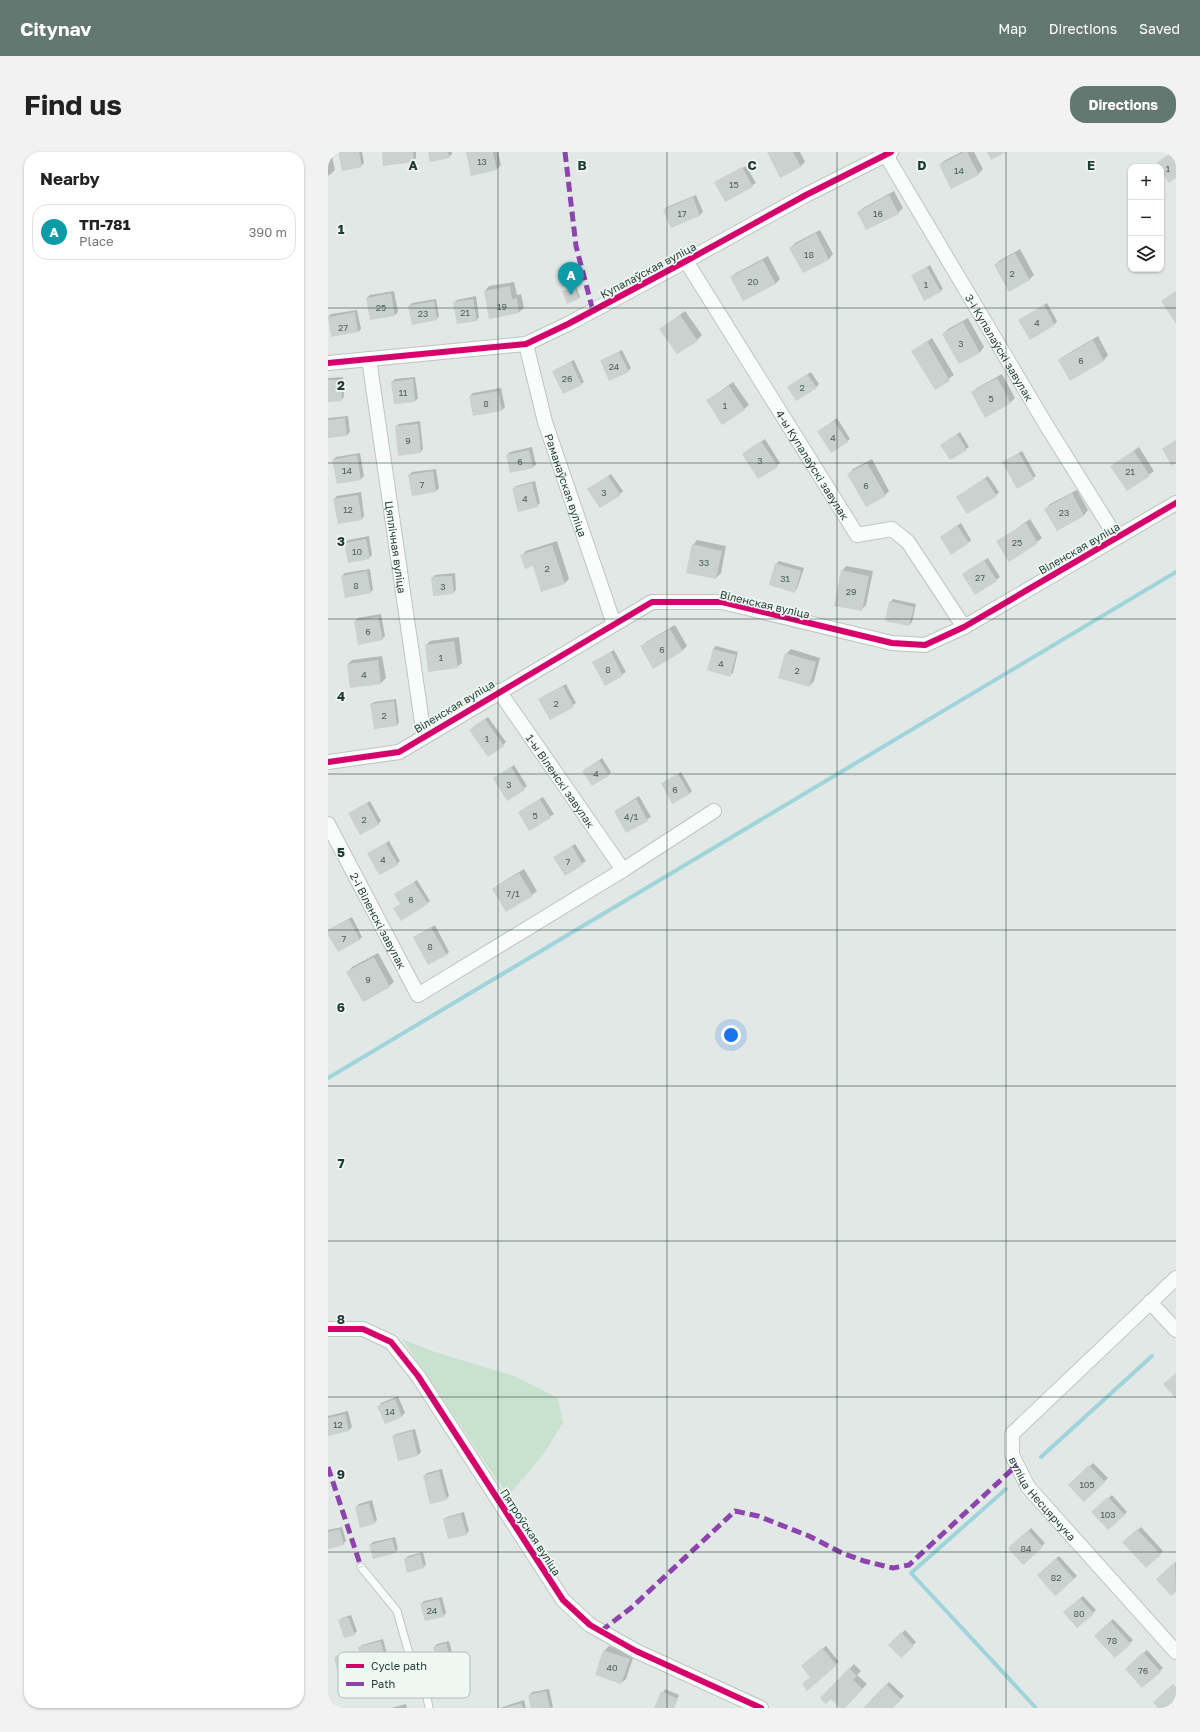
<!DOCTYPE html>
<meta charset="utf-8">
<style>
:root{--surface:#fff;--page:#f2f2f2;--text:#222;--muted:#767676;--line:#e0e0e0;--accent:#627871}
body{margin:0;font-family:"Golos Text",sans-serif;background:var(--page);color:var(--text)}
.controls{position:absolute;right:12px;top:12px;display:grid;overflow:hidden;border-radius:8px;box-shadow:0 1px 3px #0004}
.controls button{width:36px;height:36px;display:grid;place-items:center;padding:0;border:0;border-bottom:1px solid var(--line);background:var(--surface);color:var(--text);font:20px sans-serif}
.you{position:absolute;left:403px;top:883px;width:14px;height:14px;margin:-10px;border:3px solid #fff;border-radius:50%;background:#1a73e8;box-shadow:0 0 0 6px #1a73e833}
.badge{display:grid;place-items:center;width:26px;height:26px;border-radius:50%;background:var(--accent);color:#fff;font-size:13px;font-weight:700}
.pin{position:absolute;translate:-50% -33px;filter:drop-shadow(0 1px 2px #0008)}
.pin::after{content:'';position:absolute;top:21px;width:14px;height:12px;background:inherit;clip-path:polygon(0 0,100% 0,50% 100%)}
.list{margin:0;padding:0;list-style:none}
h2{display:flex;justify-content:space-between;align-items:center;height:52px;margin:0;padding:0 16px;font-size:17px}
h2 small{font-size:13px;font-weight:400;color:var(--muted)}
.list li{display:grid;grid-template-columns:26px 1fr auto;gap:12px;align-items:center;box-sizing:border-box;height:56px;margin:0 8px 8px;padding:0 8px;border:1px solid var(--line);border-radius:16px}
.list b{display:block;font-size:15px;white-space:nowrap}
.list p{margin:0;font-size:13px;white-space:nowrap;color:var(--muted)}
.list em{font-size:13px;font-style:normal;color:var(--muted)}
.icon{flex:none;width:22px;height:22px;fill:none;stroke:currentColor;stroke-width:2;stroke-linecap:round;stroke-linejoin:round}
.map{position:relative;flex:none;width:848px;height:1556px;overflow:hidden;border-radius:16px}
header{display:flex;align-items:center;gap:24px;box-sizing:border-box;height:56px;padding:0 20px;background:var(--accent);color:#fff}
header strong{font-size:19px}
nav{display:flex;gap:22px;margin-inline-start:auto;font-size:14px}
.intro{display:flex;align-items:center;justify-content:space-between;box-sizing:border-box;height:96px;padding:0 24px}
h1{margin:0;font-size:28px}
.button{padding:10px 18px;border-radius:16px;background:var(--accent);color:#fff;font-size:14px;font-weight:700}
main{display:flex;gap:24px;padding:0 24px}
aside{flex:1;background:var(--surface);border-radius:16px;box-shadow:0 1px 3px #0004}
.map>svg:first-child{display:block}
.green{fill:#c9e2d0}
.shadow{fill:#0003}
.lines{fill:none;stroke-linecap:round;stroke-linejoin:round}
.stream{stroke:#9ed4da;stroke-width:4}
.building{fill:#cad1ce}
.service-casing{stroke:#bec5c2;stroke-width:9}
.minor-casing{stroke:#bec5c2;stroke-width:16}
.service{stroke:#fafcfb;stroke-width:7}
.minor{stroke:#fafcfb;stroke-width:14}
.quiet{stroke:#8e44ad;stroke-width:5;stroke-dasharray:10 5;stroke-linecap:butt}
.cycleway-casing{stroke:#eff7f3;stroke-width:8}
.cycleway{stroke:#d6006c;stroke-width:6}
.grid{fill:none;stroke:#1e3c33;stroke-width:1;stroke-opacity:0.55}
.labels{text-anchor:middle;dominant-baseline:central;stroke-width:3.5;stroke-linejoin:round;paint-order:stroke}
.number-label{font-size:9px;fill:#4a625a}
.street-label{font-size:11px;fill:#1e3c33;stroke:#eff7f3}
.key{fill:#eff7f3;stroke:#b0bfb9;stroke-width:1}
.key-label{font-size:11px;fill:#1e3c33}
.grid-label{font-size:13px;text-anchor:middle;font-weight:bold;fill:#1e3c33;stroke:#eff7f3;stroke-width:3.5;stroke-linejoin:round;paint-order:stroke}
</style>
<header>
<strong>Citynav</strong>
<nav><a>Map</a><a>Directions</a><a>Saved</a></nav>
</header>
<div class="intro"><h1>Find us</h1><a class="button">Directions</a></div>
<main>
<aside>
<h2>Nearby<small></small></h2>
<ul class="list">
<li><span class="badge" style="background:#0f9aa8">A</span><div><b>ТП-781</b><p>Place</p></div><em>390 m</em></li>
</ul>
</aside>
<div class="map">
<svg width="848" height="1556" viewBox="0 0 848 1556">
<rect width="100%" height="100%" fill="#e1e8e5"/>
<polygon class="green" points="74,1187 107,1200 186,1224 230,1246 235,1271 215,1303 180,1344"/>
<g class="shadow">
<polygon points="0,0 3,0 7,18 0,24"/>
<polygon points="11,0 34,0 36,11 33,14"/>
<polygon points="55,0 88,0 88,6 85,9"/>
<polygon points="101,0 124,0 124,2 121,5"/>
<polygon points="139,0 170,0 173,13 169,17"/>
<polygon points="440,0 472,0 477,10 472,15"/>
<polygon points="633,0 646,0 655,17 650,22 612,13 616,9"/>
<polygon points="418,14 428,31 397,49 389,29"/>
<polygon points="566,39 575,56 570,61 530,61 535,56"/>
<polygon points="368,43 375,60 372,63 343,74 336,58 339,55"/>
<polygon points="492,78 505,102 501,107 475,120 462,96 467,91"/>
<polygon points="692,97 706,123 701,128 667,113 671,109"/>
<polygon points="440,104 452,127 447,132 403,125 408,121"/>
<polygon points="602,113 615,137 612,139 584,124"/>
<polygon points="186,130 189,143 193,142 196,156 191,160 162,166 157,139 161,134"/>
<polygon points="248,134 252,145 240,151 236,139"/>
<polygon points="66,139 70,160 67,163 39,146 42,143"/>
<polygon points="148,144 151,165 149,168 126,151 129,148"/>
<polygon points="108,147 111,164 108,167 81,154 84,151"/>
<polygon points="719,151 729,169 727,172 691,168"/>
<polygon points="29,158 33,177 30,180 0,165 3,162"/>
<polygon points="357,159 374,183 369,188 333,177"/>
<polygon points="640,166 656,195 652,200 631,211 615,182 620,177"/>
<polygon points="770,184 780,203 776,208 742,227 731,208 736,204"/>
<polygon points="604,186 626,223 607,236 585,199"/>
<polygon points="294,198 303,216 300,219 273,209"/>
<polygon points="246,208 256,230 253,232 225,219"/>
<polygon points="483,220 491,232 488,235 460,235"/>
<polygon points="674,222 687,246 683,250 658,264 644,240 649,236"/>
<polygon points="15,225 16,245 13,248 0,249 0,226"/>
<polygon points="87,225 90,246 87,249 64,230 67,227"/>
<polygon points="405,230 421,253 416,257 380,248"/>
<polygon points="173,236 177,255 174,258 142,244 145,241"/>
<polygon points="20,264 22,280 19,283 0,285 0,266"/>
<polygon points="509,266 522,287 519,289 494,277"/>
<polygon points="92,269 95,297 93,300 68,274 71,272"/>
<polygon points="632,280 641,295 638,297 613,293"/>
<polygon points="437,287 452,311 430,326 418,299"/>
<polygon points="204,295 208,313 205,315 179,303 182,300"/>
<polygon points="811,295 826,319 799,338 784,314"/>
<polygon points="694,299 708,324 705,326 675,310"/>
<polygon points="32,301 36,324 33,327 5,308 8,305"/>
<polygon points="544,307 561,339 557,343 521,322 525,317"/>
<polygon points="108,317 111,336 108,339 85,343 81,323 84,320"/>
<polygon points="283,322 295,339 292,342 264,335"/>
<polygon points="660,324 671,340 668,343 629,345"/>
<polygon points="207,329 212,351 209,354 185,337 188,334"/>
<polygon points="749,338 760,358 756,363 729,378 718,357 722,352"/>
<polygon points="33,340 36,364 34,367 6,347 9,344"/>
<polygon points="702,367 714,386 709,390 670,390"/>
<polygon points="633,371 643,388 641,390 613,385"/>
<polygon points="41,384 44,403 41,406 17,391 20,388"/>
<polygon points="369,388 398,394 393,421 388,426 365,393"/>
<polygon points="229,389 241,427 237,431 206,413 193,404 198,399"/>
<polygon points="660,406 672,425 648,441 639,419"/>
<polygon points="451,409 476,416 469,437 466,440 448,412"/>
<polygon points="518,414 545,419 538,453 533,458 514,419"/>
<polygon points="42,417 45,438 42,440 14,424 17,421"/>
<polygon points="127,421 128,438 125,441 104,426 107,423"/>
<polygon points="565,447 588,452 584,470 581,473 562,450"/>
<polygon points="53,462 57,484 54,487 27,469 30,466"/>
<polygon points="347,473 359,494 355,498 326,515 314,495 318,490"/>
<polygon points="131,485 134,511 129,515 98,493 102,489"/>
<polygon points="388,494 410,500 405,521 402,523 385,497"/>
<polygon points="463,497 492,506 486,529 481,534 458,502"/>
<polygon points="286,498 298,520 277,533 265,510"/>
<polygon points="54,504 58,526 53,531 23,535 20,512 24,508"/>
<polygon points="238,532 248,551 222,567 214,545"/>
<polygon points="68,547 71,570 69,573 43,552 46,550"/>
<polygon points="160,565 178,590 175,593 145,575"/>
<polygon points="274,606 283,620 280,623 256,619"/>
<polygon points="186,613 199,634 180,647 167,626"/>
<polygon points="353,620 364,639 361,642 335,631"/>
<polygon points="311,644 323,665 298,680 287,659"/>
<polygon points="215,645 226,662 202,677 191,660"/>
<polygon points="42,649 53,669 50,672 22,661"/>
<polygon points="61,689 72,709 69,712 41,701"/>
<polygon points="247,692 258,709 237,723 227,705"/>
<polygon points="196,717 209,739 204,743 166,737 170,733"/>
<polygon points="89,728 102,749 99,751 73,752 70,740"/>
<polygon points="24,765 34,785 31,788 0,781 2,777"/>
<polygon points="107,773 121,800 118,803 86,785"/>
<polygon points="50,801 66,830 61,834 20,820 24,815"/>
<polygon points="70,1244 77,1261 74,1264 58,1271 51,1254 53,1251"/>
<polygon points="20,1259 24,1275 21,1278 0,1283 0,1264"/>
<polygon points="87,1277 93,1300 90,1303 65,1284 68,1282"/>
<polygon points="765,1311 780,1326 756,1349 741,1333"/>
<polygon points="114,1317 121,1344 118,1347 96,1324 99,1321"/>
<polygon points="784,1343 799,1360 780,1377 765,1360"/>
<polygon points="44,1348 49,1368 46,1371 28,1355 31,1352"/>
<polygon points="136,1360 141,1379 138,1382 116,1367 119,1365"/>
<polygon points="14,1375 18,1389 15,1392 0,1396 0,1378"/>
<polygon points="813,1375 835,1399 818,1415 796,1390"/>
<polygon points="703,1376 717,1391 696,1412 682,1396"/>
<polygon points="67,1385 70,1397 67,1400 42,1393 45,1390"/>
<polygon points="95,1400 98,1413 95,1415 77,1407 80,1404"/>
<polygon points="731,1404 749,1424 728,1443 713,1421"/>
<polygon points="848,1410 848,1439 843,1443 832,1424"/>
<polygon points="755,1444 768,1458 749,1475 739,1458"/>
<polygon points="114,1445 118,1461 115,1464 93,1452 96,1449"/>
<polygon points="23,1463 29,1479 26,1482 11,1469 14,1466"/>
<polygon points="785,1467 805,1488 787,1505 767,1484"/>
<polygon points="577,1478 588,1490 573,1505 562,1493"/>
<polygon points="55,1487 60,1506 57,1509 31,1496 34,1493"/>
<polygon points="121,1489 126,1508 123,1511 106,1495 109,1492"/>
<polygon points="281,1494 306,1503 298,1527 293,1531 276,1499"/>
<polygon points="498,1494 511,1510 483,1525 477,1511"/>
<polygon points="819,1498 835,1516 814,1535 798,1517"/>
<polygon points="20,1500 25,1519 22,1522 7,1506 10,1503"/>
<polygon points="526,1512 533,1519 529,1523 539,1532 516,1556 503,1545 493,1546"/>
<polygon points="561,1530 576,1544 564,1556 537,1556"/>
<polygon points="221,1537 225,1555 223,1556 204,1556 202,1543 204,1540"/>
<polygon points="337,1537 351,1543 345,1556 327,1556"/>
<polygon points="1,1548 3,1556 0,1556 0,1549"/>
<polygon points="196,1548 198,1556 172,1556"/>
<polygon points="78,1552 79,1556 63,1556"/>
</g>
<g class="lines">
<g class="stream">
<polyline points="0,926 848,420"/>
<polyline points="713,1305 824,1204"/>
<polyline points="678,1337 583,1421 708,1556"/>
</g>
</g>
<g class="building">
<polygon points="10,0 31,0 34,15 14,19"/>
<polygon points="54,0 85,0 86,10 55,14"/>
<polygon points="100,0 120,0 122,6 102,10"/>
<polygon points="138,0 165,0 169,18 143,24"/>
<polygon points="439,0 465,0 473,15 452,26"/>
<polygon points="636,0 639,0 651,23 623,37 611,13"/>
<polygon points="659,0 678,0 663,8"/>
<polygon points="845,0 848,0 848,26 841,31 833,18 833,15 829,10"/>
<polygon points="414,15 425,35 397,50 386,30"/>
<polygon points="561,43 571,62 538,78 529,60"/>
<polygon points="365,45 372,64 343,76 335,58"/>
<polygon points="488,81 501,108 475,121 461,96"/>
<polygon points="687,101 702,128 681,140 666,113"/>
<polygon points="435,108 448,132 415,149 402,125"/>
<polygon points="599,115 613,140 596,149 583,123"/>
<polygon points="182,134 184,147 189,146 191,161 161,167 156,139"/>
<polygon points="246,135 251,147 239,152 234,139"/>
<polygon points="848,139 848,172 833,149"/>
<polygon points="63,141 67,164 42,168 38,146"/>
<polygon points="145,147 149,169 129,172 125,150"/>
<polygon points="106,149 109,168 84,173 80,154"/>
<polygon points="716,153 727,173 702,188 690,168"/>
<polygon points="27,160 30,180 3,185 0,165"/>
<polygon points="352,163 370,189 349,202 331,177"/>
<polygon points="635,170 652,201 631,212 614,182"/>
<polygon points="765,188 776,209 742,229 730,208"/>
<polygon points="599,189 622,229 607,238 583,199"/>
<polygon points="291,200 301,220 281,229 272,208"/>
<polygon points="243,210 254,233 235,242 224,219"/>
<polygon points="479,222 489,236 468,249 459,235"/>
<polygon points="669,226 683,251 657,266 643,240"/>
<polygon points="85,227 87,250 66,252 63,230"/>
<polygon points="0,228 13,228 14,249 0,250"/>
<polygon points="401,234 417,258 394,273 378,248"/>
<polygon points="170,239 174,259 145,264 141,244"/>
<polygon points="17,266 19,284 0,286 0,268"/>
<polygon points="506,269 520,290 503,301 489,279"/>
<polygon points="90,272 93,301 70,304 67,274"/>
<polygon points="629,282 639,298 622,308 612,293"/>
<polygon points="848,288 848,311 844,314 834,297"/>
<polygon points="433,289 450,315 430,327 414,302"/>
<polygon points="201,298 205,316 182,321 178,303"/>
<polygon points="806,299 822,324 799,339 782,314"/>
<polygon points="691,301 706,327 689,337 674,310"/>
<polygon points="29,303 33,328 9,332 4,308"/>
<polygon points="539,311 558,344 538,355 519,322"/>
<polygon points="105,319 108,340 84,344 80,323"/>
<polygon points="280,324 293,343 272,356 259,337"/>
<polygon points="657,326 669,344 639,362 628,345"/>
<polygon points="204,331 210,355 190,360 184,336"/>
<polygon points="744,341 756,364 729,379 716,357"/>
<polygon points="30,343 34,368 10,372 5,347"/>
<polygon points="698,371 710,391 681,410 668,389"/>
<polygon points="629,373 641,391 623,403 612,385"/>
<polygon points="38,387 42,407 20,411 16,391"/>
<polygon points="364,392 394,399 388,427 358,421"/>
<polygon points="224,393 237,432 213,440 205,414 197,417 192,403"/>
<polygon points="656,408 669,429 647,443 634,422"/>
<polygon points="447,411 473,419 467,441 441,433"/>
<polygon points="513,418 541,424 534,459 506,454"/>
<polygon points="39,419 43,441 17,446 13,424"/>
<polygon points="124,424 126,442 105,444 103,425"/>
<polygon points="561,449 586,455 581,474 557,469"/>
<polygon points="50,465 55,488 30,493 26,469"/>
<polygon points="342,477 355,499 325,517 312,494"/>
<polygon points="126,489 130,516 100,520 97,493"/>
<polygon points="385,497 408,503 402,525 379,518"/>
<polygon points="283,500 295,524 277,534 264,510"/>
<polygon points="457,501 488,510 481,535 450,526"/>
<polygon points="50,508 53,532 22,536 19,512"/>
<polygon points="235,534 246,555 222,568 210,547"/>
<polygon points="66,549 69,574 46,577 42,552"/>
<polygon points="157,567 176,594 160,605 141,578"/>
<polygon points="271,608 281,624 264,634 254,619"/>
<polygon points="183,615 197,638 179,649 165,626"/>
<polygon points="350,622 362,642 344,652 333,631"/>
<polygon points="212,647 223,666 201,679 190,660"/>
<polygon points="308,647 320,669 298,681 286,659"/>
<polygon points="39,651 51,673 32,683 20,661"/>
<polygon points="58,691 70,713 51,723 39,701"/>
<polygon points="244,694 255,713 237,724 225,705"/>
<polygon points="191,721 205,744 178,760 164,737"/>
<polygon points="86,730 100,752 73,769 65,756 72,752 66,742"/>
<polygon points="21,767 32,788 10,800 0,783 0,778"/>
<polygon points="103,775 119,803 100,813 85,785"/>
<polygon points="46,805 62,835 35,850 18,820"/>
<polygon points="848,1221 848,1247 835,1232"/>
<polygon points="67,1247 74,1265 57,1272 49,1254"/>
<polygon points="17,1262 21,1279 0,1284 0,1266"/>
<polygon points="84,1279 90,1304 70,1309 64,1284"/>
<polygon points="761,1313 777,1330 756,1350 740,1333"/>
<polygon points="111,1319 119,1348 102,1352 95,1324"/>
<polygon points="780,1345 797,1363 780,1378 763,1360"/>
<polygon points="41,1351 47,1372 32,1376 27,1355"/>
<polygon points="133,1362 139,1383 120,1387 115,1367"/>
<polygon points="12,1377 16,1393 0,1397 0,1380"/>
<polygon points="809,1377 833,1403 818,1416 794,1390"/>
<polygon points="700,1378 715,1395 695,1413 680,1396"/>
<polygon points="64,1387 68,1401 45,1407 41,1393"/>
<polygon points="92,1402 96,1416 79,1421 76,1407"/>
<polygon points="728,1406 746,1427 727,1444 709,1423"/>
<polygon points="847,1410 848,1440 843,1444 828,1427"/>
<polygon points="752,1446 766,1462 749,1476 735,1460"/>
<polygon points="111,1447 116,1465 97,1469 92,1452"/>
<polygon points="20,1465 27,1483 16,1486 10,1468"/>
<polygon points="782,1469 803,1492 787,1506 766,1484"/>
<polygon points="573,1480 586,1494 573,1506 560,1493"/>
<polygon points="53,1489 58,1510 35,1516 30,1495"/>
<polygon points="118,1491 124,1512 110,1515 105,1495"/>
<polygon points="494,1496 509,1513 479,1539 474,1532 482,1525 473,1514"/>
<polygon points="275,1498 302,1507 293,1532 267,1523"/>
<polygon points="815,1500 833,1520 814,1536 797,1517"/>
<polygon points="18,1502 23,1522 11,1525 6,1505"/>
<polygon points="521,1516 529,1524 525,1528 535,1537 517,1556 512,1556 503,1547 498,1552 492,1546"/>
<polygon points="558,1532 573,1547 565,1556 535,1556"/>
<polygon points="845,1532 848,1535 848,1556 830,1556 825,1550"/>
<polygon points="218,1539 222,1556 203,1556 200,1543"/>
<polygon points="333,1539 350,1547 346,1556 326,1556"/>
<polygon points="193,1551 195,1556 177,1556"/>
</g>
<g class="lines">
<g class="service-casing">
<polyline id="service" points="33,1415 69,1459 80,1498 97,1534 101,1556"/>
</g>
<g class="minor-casing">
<g id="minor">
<path id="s1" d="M556,0L717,271L788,385"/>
<path id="s2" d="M358,109L529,383L564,377L580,390L636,475"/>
<path id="s3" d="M198,192L217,270L286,472"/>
<path id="s4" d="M41,207L96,584"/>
<polyline points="0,211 198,192 240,172 358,109 478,43 563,0"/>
<path id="s5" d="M171,539L295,718"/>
<polyline points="0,610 71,600 324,450 394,450 564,491 597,493 636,475 848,351"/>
<path id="s6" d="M0,672L90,843L295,718L386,659"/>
<path id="s7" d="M848,1126L684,1282V1303L700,1335L848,1500"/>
<polyline points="822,1150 848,1178"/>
<polyline points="0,1177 35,1177 63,1190 90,1224 235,1448 262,1473 308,1499 433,1556"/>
</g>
</g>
<use href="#service" class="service"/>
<use href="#minor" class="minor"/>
<g class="quiet">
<polyline points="237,0 248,94 265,159"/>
<polyline points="0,1315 33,1415"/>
<polyline points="273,1479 303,1456 407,1359 430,1364 481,1384 514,1401 536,1409 565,1416 581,1413 689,1313"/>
</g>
<g class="cycleway-casing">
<g id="cycleway">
<polyline points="0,211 198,192 240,172 358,109 478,43 563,0"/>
<polyline points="0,610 71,600 324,450 394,450 564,491 597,493 636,475 848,351"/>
<polyline points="0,1177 35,1177 63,1190 90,1224 235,1448 262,1473 308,1499 433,1556"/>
</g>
</g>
<use href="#cycleway" class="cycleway"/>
</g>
<path class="grid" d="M170,0V1556M339,0V1556M509,0V1556M678,0V1556M0,156H848M0,311H848M0,467H848M0,622H848M0,778H848M0,934H848M0,1089H848M0,1245H848M0,1400H848"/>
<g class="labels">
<g class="number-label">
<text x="154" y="9">13</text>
<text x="840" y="16">1</text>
<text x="631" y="18">14</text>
<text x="406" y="32">15</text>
<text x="354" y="61">17</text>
<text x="550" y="61">16</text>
<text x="481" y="102">18</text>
<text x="684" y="121">2</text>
<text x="425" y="129">20</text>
<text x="598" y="132">1</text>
<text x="174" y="154">19</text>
<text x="53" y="155">25</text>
<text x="137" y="160">21</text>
<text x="95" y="161">23</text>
<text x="709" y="170">4</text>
<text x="15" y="175">27</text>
<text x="633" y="191">3</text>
<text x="753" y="208">6</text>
<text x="286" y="214">24</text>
<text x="239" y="226">26</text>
<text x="474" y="235">2</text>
<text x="75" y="240">11</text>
<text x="663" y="246">5</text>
<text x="158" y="251">8</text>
<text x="397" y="253">1</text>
<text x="505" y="285">4</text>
<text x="80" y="288">9</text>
<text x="432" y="308">3</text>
<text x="192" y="309">6</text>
<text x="19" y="318">14</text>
<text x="802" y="319">21</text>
<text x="94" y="332">7</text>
<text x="538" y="333">6</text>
<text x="276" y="340">3</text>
<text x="197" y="346">4</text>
<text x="20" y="357">12</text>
<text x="736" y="360">23</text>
<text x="689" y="390">25</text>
<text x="29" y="399">10</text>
<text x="376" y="410">33</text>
<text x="219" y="416">2</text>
<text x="652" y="425">27</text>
<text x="457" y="426">31</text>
<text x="28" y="433">8</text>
<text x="115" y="434">3</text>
<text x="523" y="439">29</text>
<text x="40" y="479">6</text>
<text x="334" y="497">6</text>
<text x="113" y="505">1</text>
<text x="393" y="511">4</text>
<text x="280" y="517">8</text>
<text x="469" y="518">2</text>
<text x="36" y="522">4</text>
<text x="228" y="551">2</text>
<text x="56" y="563">2</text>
<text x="159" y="586">1</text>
<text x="268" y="621">4</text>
<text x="181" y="632">3</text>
<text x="347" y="637">6</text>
<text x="207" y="663">5</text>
<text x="303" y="664">4/1</text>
<text x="36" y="667">2</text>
<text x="55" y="707">4</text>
<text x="240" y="709">7</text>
<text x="185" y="741">7/1</text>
<text x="83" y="747">6</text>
<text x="16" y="786">7</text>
<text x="102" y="794">8</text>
<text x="40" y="827">9</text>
<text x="62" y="1259">14</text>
<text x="10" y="1272">12</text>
<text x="759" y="1332">105</text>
<text x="780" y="1362">103</text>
<text x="698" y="1396">84</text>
<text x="728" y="1425">82</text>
<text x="104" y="1458">24</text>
<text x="751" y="1461">80</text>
<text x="784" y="1488">78</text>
<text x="284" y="1515">40</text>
<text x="815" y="1518">76</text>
</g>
<g class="street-label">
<text transform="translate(320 118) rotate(-28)">Купалаўская вуліца</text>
<text stroke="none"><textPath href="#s1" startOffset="227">3-і Купалаўскі завулак</textPath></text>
<text stroke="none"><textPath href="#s2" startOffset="240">4-ы Купалаўскі завулак</textPath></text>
<text stroke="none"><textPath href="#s3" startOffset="147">Раманаўская вуліца</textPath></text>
<text stroke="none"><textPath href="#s4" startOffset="190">Цяплічная вуліца</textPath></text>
<text transform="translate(751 396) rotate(-30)">Віленская вуліца</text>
<text transform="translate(437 452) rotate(13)">Віленская вуліца</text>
<text transform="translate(126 554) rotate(-31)">Віленская вуліца</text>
<text stroke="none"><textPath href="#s5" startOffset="109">1-ы Віленскі завулак</textPath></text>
<text stroke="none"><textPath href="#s6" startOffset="109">2-і Віленскі завулак</textPath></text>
<text stroke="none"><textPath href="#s7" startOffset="301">вуліца Несцярчука</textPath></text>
<text transform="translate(203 1380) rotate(57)">Пятроўская вуліца</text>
</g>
</g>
<rect x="10" y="1500" width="132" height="46" rx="6" class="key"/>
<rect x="18" y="1512" width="18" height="4" fill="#d6006c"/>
<rect x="18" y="1530" width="18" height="4" fill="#8e44ad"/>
<g class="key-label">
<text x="43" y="1518">Cycle path</text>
<text x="43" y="1536">Path</text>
</g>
<g class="grid-label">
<text x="85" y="18">A</text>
<text x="254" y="18">B</text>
<text x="424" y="18">C</text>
<text x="594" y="18">D</text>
<text x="763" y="18">E</text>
<text x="13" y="82">1</text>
<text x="13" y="238">2</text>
<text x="13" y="394">3</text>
<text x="13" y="549">4</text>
<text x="13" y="705">5</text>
<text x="13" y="860">6</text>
<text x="13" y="1016">7</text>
<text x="13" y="1172">8</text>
<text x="13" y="1327">9</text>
</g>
</svg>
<div class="controls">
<button>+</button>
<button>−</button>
<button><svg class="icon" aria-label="layers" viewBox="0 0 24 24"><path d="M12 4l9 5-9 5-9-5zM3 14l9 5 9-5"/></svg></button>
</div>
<div class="you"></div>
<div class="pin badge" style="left:243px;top:143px;background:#0f9aa8">A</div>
</div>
</main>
